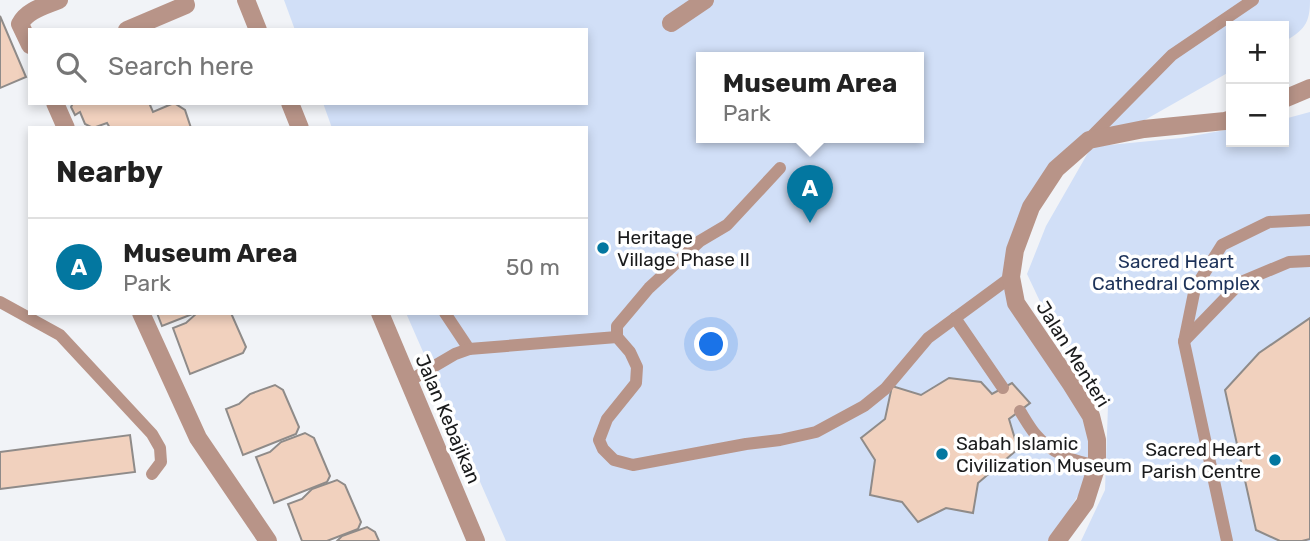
<!DOCTYPE html>
<meta charset="utf-8">
<style>
:root{--surface:#fff;--page:#f2f2f2;--text:#222;--muted:#767676;--line:#e0e0e0;--accent:#0377a0}
body{margin:0;font-family:Rubik,sans-serif;background:var(--page);color:var(--text)}
.controls{position:absolute;right:21px;top:21px;display:grid;overflow:hidden;border-radius:0px;box-shadow:0 4px 10px #0003}
.controls button{width:63px;height:63px;display:grid;place-items:center;padding:0;border:0;border-bottom:2px solid var(--line);background:var(--surface);color:var(--text);font:35px sans-serif}
.you{position:absolute;left:712px;top:345px;width:24px;height:24px;margin:-18px;border:5px solid #fff;border-radius:50%;background:#1a73e8;box-shadow:0 0 0 10px #1a73e833}
.badge{display:grid;place-items:center;width:46px;height:46px;border-radius:50%;background:var(--accent);color:#fff;font-size:23px;font-weight:700}
.pin{position:absolute;translate:-50% -58px;filter:drop-shadow(0 2px 4px #0008)}
.pin::after{content:'';position:absolute;top:37px;width:24px;height:21px;background:inherit;clip-path:polygon(0 0,100% 0,50% 100%)}
.popup{position:absolute;left:696px;top:52px;width:228px;height:91px;box-sizing:border-box;display:grid;place-content:center;border-radius:0px;background:var(--surface);filter:drop-shadow(0 2px 5px #0005);font-size:23px;white-space:nowrap;color:var(--muted)}
.popup b{font-size:26px;color:var(--text)}
.popup::after{content:'';position:absolute;left:50%;top:100%;margin-left:-14px;border:14px solid transparent;border-top-color:var(--surface)}
.list{margin:0;padding:0;list-style:none}
h2{display:flex;justify-content:space-between;align-items:center;height:91px;margin:0;padding:0 28px;font-size:30px}
h2 small{font-size:23px;font-weight:400;color:var(--muted)}
.list li{display:grid;grid-template-columns:46px 1fr auto;gap:21px;align-items:center;box-sizing:border-box;height:98px;padding:0 28px;border-top:2px solid var(--line)}
.list b{display:block;font-size:26px;white-space:nowrap}
.list p{margin:0;font-size:23px;white-space:nowrap;color:var(--muted)}
.list em{font-size:23px;font-style:normal;color:var(--muted)}
.icon{flex:none;width:38px;height:38px;fill:none;stroke:currentColor;stroke-width:2;stroke-linecap:round;stroke-linejoin:round}
.map{position:relative;flex:none;width:1310px;height:541px;overflow:hidden}
.search{position:absolute;background:var(--surface);box-shadow:0 4px 10px #0003;left:28px;top:28px;width:560px;height:77px;display:flex;align-items:center;gap:18px;box-sizing:border-box;padding:0 24px;border-radius:0px;color:var(--muted);font-size:26px}
.panel{position:absolute;background:var(--surface);box-shadow:0 4px 10px #0003;left:28px;top:126px;width:560px;height:189px;border-radius:0px}
.map>svg:first-child{display:block}
.green{fill:#d1dff7;fill-rule:evenodd}
.building{fill:#f1d1be;stroke:#8f8b89;stroke-width:2}
.lines{fill:none;stroke-linecap:round;stroke-linejoin:round}
.service{stroke:#b89488;stroke-width:12}
.minor{stroke:#b89488;stroke-width:18}
.tertiary{stroke:#b89488;stroke-width:18}
.poi-dot{fill:#0377a0;stroke:#fff;stroke-width:2.5}
.labels{text-anchor:middle;dominant-baseline:central;stroke-width:7;stroke-linejoin:round;paint-order:stroke}
.poi-label{font-size:19px;fill:#1a1b1c;stroke:#fff;text-anchor:start}
.park-label{font-size:19px;fill:#1d3259;stroke:#fff}
.street-label{font-size:19px;fill:#1a1b1c;stroke:#fff}
</style>
<div class="map">
<svg width="1310" height="541" viewBox="0 0 1310 541">
<rect width="100%" height="100%" fill="#f1f3f7"/>
<path class="green" d="M284,0H1310C1310,24 1304,30 1284,42V26H1231V71L1099,146L1181,138L1231,129V142H1284V119L1310,112V541H1081L1105,490L1108,406L1053,329L1027,274L1046,226L1089,151L1056,169L1011,277L1091,416L1097,465L1050,541H506L406,313H586V128H332L323,103H586V30H295ZM702,57H918V137H702Z"/>
<g class="building">
<polygon points="0,16 26,77 0,88"/>
<polygon points="73,103 153,103 150,105 153,112 174,103 185,110 191,128 110,128 107,123 93,128 85,124 80,112 75,115 71,107"/>
<polygon points="157,313 195,313 162,326"/>
<polygon points="197,313 231,313 246,347 243,353 190,374 173,328 186,323"/>
<polygon points="1310,318 1310,539 1302,541 1280,541 1256,530 1225,390 1259,353"/>
<polygon points="949,378 981,382 992,394 1012,383 1030,403 1009,419 1018,449 978,483 973,513 946,508 918,522 902,502 870,495 875,460 861,438 885,419 892,386 921,395"/>
<polygon points="275,385 283,390 299,427 296,434 243,455 226,409 239,404 250,394"/>
<polygon points="305,433 314,438 330,476 327,482 274,503 256,457 270,452 281,442"/>
<polygon points="130,435 135,472 0,489 0,452"/>
<polygon points="337,480 345,485 361,522 358,529 327,541 302,541 288,504 302,499 312,489"/>
<polygon points="367,527 375,532 379,541 337,541 342,536"/>
</g>
<g class="lines">
<g class="service">
<polyline points="1089,139 1172,55 1253,0"/>
<polyline points="780,168 727,225 700,241 649,288 617,326 617,337 630,352 637,367 636,383 607,419 599,440 603,449 614,460 633,465 746,444 780,440 816,432 864,406 885,389 928,338 1011,277"/>
<polyline points="0,302 60,335 152,434 160,448 161,462 152,474"/>
<polyline points="445,313 469,349 617,337"/>
<polyline points="955,318 1003,388"/>
<polyline points="1184,341 1241,282 1289,262 1310,261"/>
<polyline points="409,381 455,354 469,349"/>
<path d="M1020,411C1025,419 1030,428 1036,435C1050,452 1076,463 1097,465"/>
<polyline points="1227,541 1184,342 1195,288 1222,245 1269,222 1310,220"/>
</g>
<g class="minor">
<polyline points="671,23 705,0"/>
<polyline points="127,30 186,5 184,0"/>
<path d="M30,45L20,24C27,10 45,6 59,0"/>
<polyline points="55,103 66,128"/>
<polyline points="141,313 198,438 268,541"/>
</g>
<g class="tertiary">
<polyline points="246,0 258,30"/>
<polyline points="1284,99 1310,88"/>
<polyline points="290,103 300,128"/>
<polyline points="380,313 476,541"/>
<polyline points="1057,541 1085,503 1097,465 1097,440 1091,416 1071,384 1016,303 1011,277 1015,250 1031,207 1056,169 1089,140 1144,129 1225,121 1231,119"/>
</g>
</g>
<g class="poi-dot">
<circle cx="603" cy="248" r="7"/>
<circle cx="942" cy="454" r="7"/>
<circle cx="1275" cy="460" r="7"/>
</g>
<g class="labels">
<g class="poi-label">
<text x="617" y="237">Heritage<tspan x="617" dy="22">Village Phase II</tspan></text>
<text x="956" y="443">Sabah Islamic<tspan x="956" dy="22">Civilization Museum</tspan></text>
<text x="1261" y="449" text-anchor="end">Sacred Heart<tspan x="1261" dy="22">Parish Centre</tspan></text>
</g>
<g class="park-label">
<text x="1176" y="261">Sacred Heart<tspan x="1176" dy="22">Cathedral Complex</tspan></text>
</g>
<g class="street-label">
<text transform="translate(1073 354) rotate(58)">Jalan Menteri</text>
<text transform="translate(448 419) rotate(67)">Jalan Kebajikan</text>
</g>
</g>
</svg>
<div class="controls">
<button>+</button>
<button>−</button>
</div>
<div class="you"></div>
<div class="pin badge" style="left:810px;top:223px">A</div>
<div class="popup"><b>Museum Area</b>Park</div>
<div class="search"><svg class="icon" aria-label="search" viewBox="0 0 24 24"><circle cx="10" cy="10" r="6"/><path d="M15 15l6 6"/></svg>Search here</div>
<section class="panel">
<h2>Nearby<small></small></h2>
<ul class="list">
<li><span class="badge">A</span><div><b>Museum Area</b><p>Park</p></div><em>50 m</em></li>
</ul>
</section>
</div>
